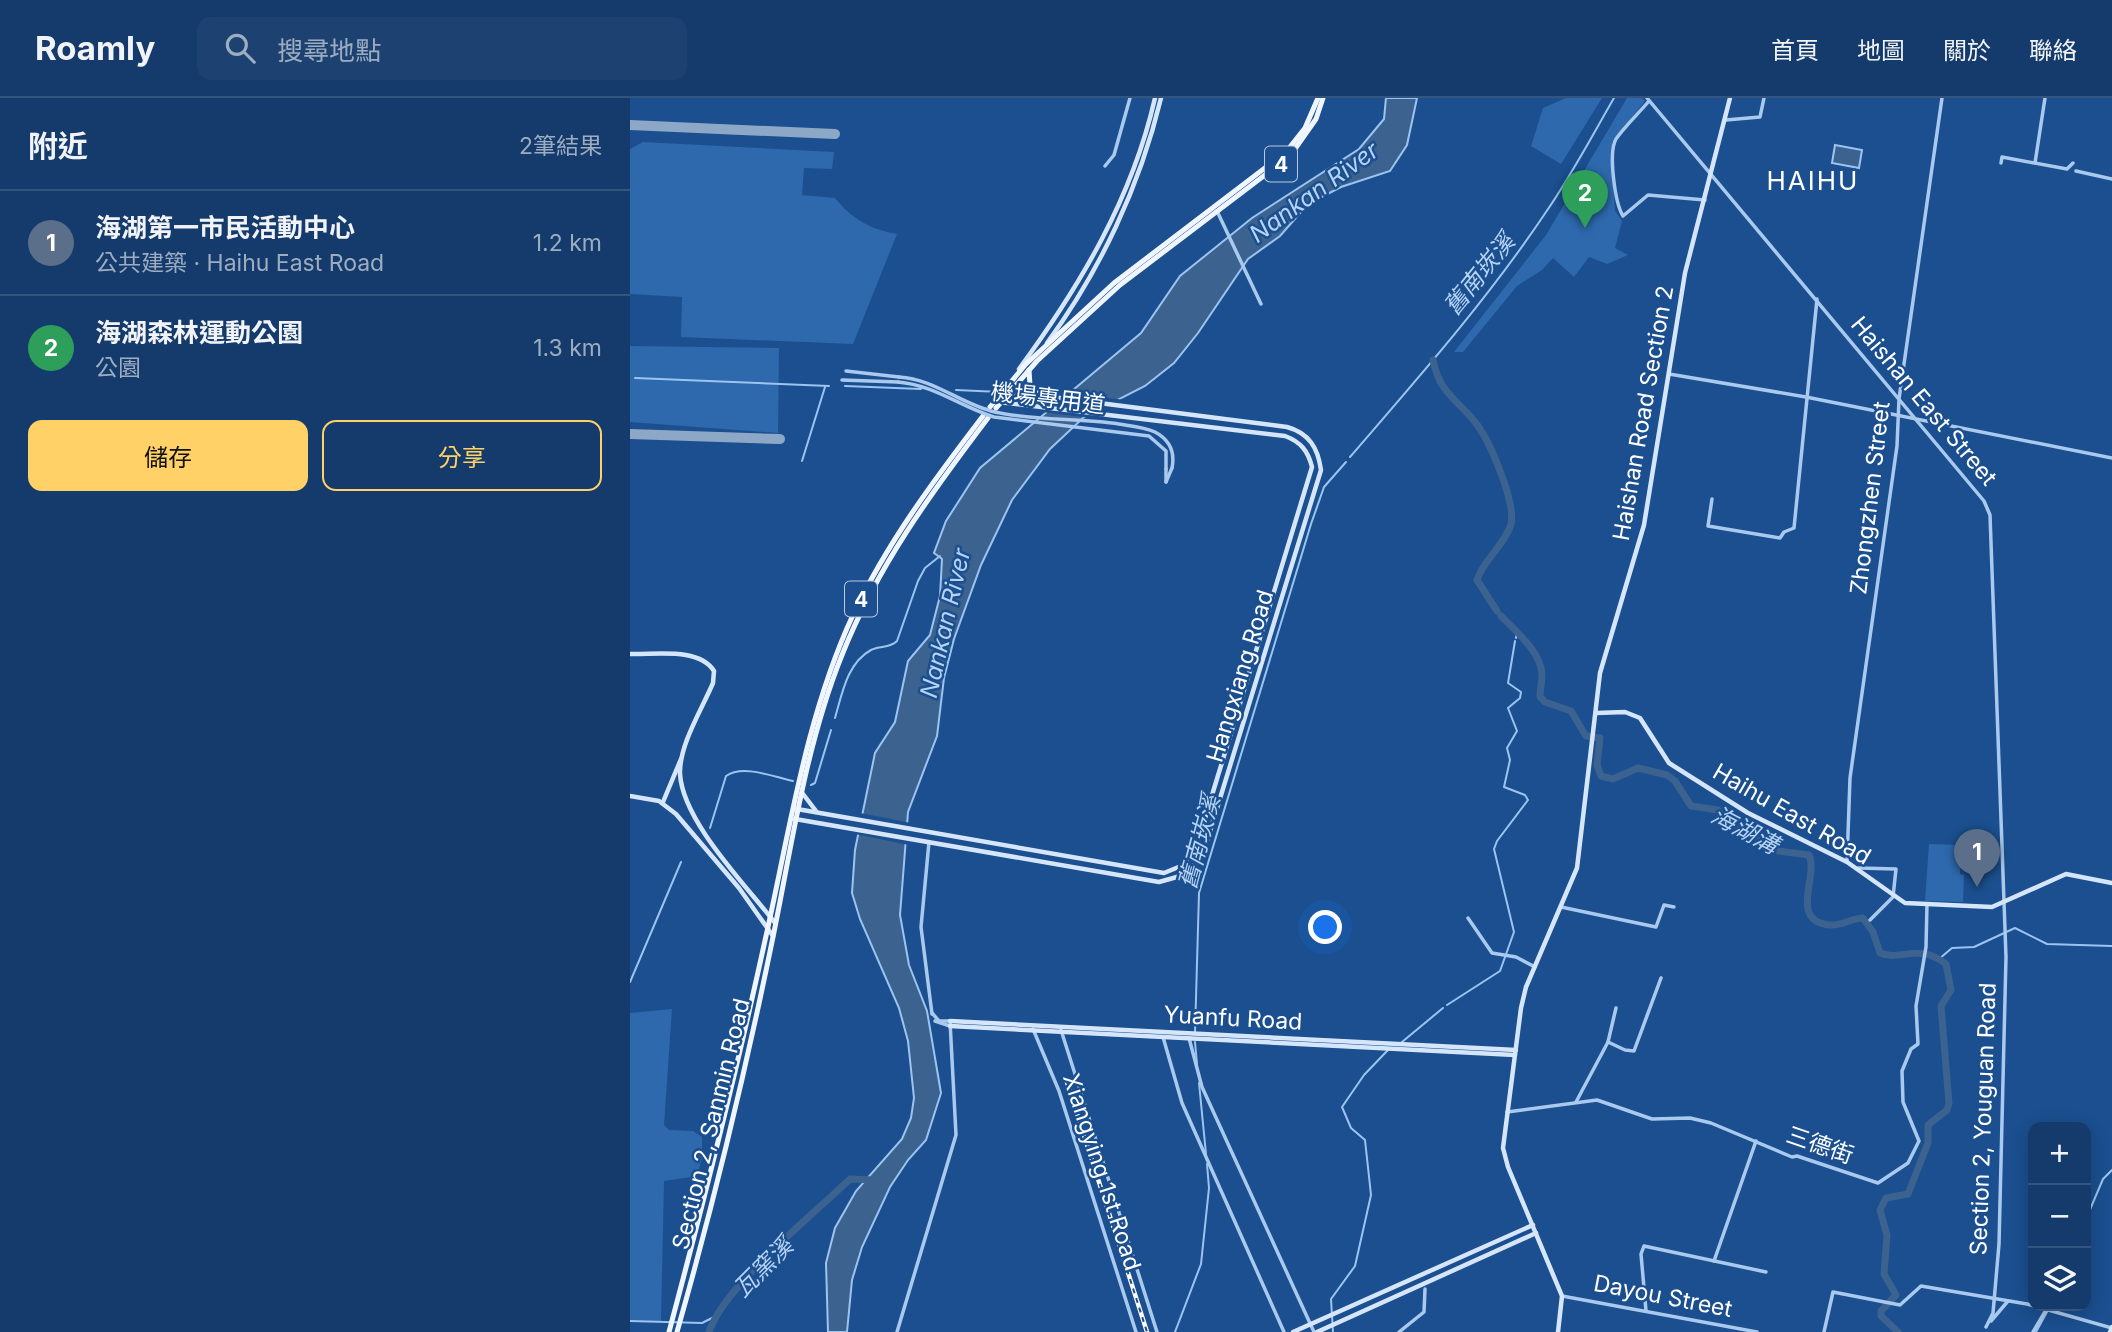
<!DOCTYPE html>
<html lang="zh-TW">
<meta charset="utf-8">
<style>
:root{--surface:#143b6b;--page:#1d4271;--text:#f1f3f6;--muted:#9dadc1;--line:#33557e;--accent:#ffd166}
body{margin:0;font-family:Inter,"Noto Sans TC",sans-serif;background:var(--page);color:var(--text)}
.controls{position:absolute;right:21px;bottom:21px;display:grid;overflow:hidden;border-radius:14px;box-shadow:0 4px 18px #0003}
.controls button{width:63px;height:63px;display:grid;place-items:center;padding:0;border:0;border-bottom:2px solid var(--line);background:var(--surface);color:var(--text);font:35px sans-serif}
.you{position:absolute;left:696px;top:830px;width:24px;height:24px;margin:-18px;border:5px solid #fff;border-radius:50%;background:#1a73e8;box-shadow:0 0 0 10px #1a73e833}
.badge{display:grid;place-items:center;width:46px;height:46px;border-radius:50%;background:var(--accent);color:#fff;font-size:23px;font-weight:700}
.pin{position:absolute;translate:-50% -58px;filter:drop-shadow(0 2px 4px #0008)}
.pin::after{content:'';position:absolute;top:37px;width:24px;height:21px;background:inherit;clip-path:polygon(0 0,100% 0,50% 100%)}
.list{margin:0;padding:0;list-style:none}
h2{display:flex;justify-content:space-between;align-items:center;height:91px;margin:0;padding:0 28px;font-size:30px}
h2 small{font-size:23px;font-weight:400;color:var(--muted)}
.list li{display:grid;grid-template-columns:46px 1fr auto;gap:21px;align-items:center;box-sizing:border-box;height:105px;padding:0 28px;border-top:2px solid var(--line)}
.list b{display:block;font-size:26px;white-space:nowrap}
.list p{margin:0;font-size:23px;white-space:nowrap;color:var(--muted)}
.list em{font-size:23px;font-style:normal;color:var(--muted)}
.actions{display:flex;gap:14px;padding:21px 28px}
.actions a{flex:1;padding:16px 0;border:2px solid var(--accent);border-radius:14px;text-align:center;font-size:24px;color:var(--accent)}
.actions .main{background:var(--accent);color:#111}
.icon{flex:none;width:38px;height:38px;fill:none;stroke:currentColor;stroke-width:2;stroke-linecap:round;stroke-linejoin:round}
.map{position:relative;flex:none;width:1482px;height:1234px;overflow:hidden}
header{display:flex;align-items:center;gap:42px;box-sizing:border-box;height:98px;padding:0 35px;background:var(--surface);border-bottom:2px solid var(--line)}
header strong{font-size:33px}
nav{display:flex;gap:38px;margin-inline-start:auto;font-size:24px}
.search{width:490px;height:63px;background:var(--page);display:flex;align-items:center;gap:18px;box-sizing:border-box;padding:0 24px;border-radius:14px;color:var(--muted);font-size:26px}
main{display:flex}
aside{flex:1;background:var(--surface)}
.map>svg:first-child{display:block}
.green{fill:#2e69ad}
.water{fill:#3c6290;stroke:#9cc4f0;stroke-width:2}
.pier{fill:#1b4f8f}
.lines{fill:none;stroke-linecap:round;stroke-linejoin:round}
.stream{stroke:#9cc4f0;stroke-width:2}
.river{stroke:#3c6290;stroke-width:7}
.taxiway{stroke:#8da7c7;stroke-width:10}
.street{stroke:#a9c9ee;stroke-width:3.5}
.secondary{stroke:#d6e6fa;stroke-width:4.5}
.primary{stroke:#f0f6ff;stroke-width:5}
.rail-casing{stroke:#fff;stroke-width:4.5}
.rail{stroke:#1b4f8f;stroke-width:2;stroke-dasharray:5;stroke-linecap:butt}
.street-bridge{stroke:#a9c9ee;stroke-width:3.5}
.labels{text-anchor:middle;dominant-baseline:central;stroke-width:5;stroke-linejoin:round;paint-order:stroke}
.shield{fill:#1b4f8f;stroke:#bbcadd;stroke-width:2}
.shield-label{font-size:21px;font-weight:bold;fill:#fff}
.street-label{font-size:23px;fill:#fff;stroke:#1b4f8f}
.water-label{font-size:24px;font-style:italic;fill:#b5d3f5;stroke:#1b4f8f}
.quarter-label{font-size:26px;letter-spacing:2px;fill:#fff;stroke:#1b4f8f}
</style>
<header>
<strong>Roamly</strong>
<div class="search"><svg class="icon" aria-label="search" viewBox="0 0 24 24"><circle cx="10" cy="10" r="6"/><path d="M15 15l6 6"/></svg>搜尋地點</div>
<nav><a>首頁</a><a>地圖</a><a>關於</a><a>聯絡</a></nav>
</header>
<main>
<aside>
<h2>附近<small>2筆結果</small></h2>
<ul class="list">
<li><span class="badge" style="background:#5c6f8a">1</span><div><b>海湖第一市民活動中心</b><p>公共建築 · Haihu East Road</p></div><em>1.2 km</em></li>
<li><span class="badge" style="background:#2e9e5b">2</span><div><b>海湖森林運動公園</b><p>公園</p></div><em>1.3 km</em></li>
</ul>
<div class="actions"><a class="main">儲存</a><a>分享</a></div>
</aside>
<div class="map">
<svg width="1482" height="1234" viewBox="0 0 1482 1234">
<rect width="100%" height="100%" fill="#1b4f8f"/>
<g class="green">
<polygon points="936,0 972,0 931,66 901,48 913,10"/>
<polygon points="997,0 1012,0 1015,3 983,43 981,53 985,113 992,123 985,150 998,157 977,166 959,159 944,179 923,160 912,172 887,188 833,254 824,254 916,137"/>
<path d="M13,44L204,54L202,71L174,70L172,97L205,100C222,121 240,131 267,136L223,246L51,239L52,199L0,196V51Z"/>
<polygon points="0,248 149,250 148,335 0,324"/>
<polygon points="1299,746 1330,747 1330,776 1334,777 1333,804 1295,803"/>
<polygon points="42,911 34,1027 39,1032 63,1033 72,1039 72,1060 67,1078 34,1083 31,1224 0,1223 0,915"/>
</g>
<g class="water">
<polygon points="756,0 787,0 777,47 760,73 711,89 678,106 650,138 618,161 568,235 544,265 515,288 454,319 420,351 382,402 351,467 324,541 314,580 307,638 278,714 270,817 279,867 297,913 311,995 296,1042 278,1062 260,1089 232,1149 222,1182 217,1234 198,1234 196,1165 205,1130 226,1093 272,1041 281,1020 284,1000 278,943 269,910 230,821 222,795 225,752 245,655 265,624 278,563 300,537 310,498 312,461 304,455 316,423 350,370 511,235 550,178 622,120 729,51 754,21"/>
<polygon points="1205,47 1232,52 1229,70 1202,65"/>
</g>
<g class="pier">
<polygon points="434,295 496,302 461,320 412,314"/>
<polygon points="230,715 281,725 279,747 225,736"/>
</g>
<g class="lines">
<g class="stream">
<polyline points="5,280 199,288"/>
<polyline points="215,288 291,291"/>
<polyline points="326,292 370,294"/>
<path d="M720,359C788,280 858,201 916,114C941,78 962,38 984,0"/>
<polyline points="172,363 195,289"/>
<polyline points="886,540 887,534"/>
<path d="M205,620C212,596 217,565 241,552C250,547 259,551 267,543L288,483L295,470L310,458"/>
<polyline points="181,687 185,685 201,632"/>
<path d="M80,730L96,678C113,666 144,679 163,683"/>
<polyline points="1309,861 1322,850 1344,849 1385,830 1417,846 1482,848"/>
<polyline points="0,884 51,764"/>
<polyline points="817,907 870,873 884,834 864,751 867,743 898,702 895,697 874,689 880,662 877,650 887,633 878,610 890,600 891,594 878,585 885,543"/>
<polyline points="565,935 569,795 681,426 694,389 716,364"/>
<polyline points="565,944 567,966"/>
<polyline points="772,944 813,910"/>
<polyline points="569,985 576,1056"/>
<polyline points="1456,1121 1473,1081 1482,1072"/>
<polyline points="1419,1208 1420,1208"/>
<polyline points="0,1223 72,1225 84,1219"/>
<polyline points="545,1234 571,1166 579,1090 577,1066"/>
<polyline points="703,1234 701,1201 725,1168 741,1097 735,1042 721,1030 712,1009 734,977 758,952"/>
<polyline points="1406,1234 1417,1214"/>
</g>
<g class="river">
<path d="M803,262C810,296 826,300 845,324C859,341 886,404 881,426C875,447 853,462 847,482L867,513"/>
<path d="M871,518C885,532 912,555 912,577C912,584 910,591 910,599L915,604L941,613L956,638L970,640L967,667L971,678L983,681L1008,670L1037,677L1045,683L1061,708L1088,712L1109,731L1148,753L1179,757C1189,778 1158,823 1200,827C1212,828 1222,820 1233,820L1243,834L1250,855C1270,864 1288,844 1316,866L1321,892L1311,908L1319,1005L1317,1012L1298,1027V1045L1278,1096L1256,1100L1250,1112L1257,1137L1254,1176L1266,1197L1251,1213V1218L1268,1234"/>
<path d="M79,1234C94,1188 183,1117 220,1081L244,1082"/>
</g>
<g class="taxiway">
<polyline points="0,27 205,36"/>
<polyline points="0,336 150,341"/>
</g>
<g class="street">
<polyline points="1017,0 1354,403 1360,417 1376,859 1369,1146 1363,1215 1356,1229"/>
<path d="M1019,3C1009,15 995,28 986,41C978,55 985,105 993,118L1018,97L1075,102"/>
<polyline points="1096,22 1130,19 1134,0"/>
<polyline points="1371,65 1372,59 1437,71 1443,65"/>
<polyline points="1405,65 1415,0"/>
<polyline points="475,68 484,57 500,0"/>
<polyline points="1446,73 1482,81"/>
<polyline points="587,113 631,206"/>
<polyline points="216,273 269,279"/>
<polyline points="1039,276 1176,299 1482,360"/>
<polyline points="212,282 268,284"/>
<polyline points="536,384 542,370"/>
<polyline points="536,384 536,371"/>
<polyline points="1082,401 1078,428 1150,440 1154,434 1164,430 1187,201"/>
<polyline points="299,744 291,829 302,916"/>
<polyline points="1217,764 1220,680 1267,348 1269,301 1312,0"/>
<polyline points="1228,770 1266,771 1263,799 1240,822"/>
<polyline points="931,809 1026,829 1034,807 1044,809"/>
<polyline points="838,820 862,855 886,859 905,869"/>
<polyline points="305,923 320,928"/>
<polyline points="403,931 429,993 506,1234"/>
<polyline points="431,932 527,1234"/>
<polyline points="533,939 552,1005 654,1234"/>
<polyline points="559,940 572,989 684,1234"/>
<polyline points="978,944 995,952 1004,953 1031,880"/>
<polyline points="946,1004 978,944 986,910"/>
<polyline points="877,1014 967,1002 1022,1021 1060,1020 1081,1025 1162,1059 1167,1058 1248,1085 1278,1065 1289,1043 1273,1004 1272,973 1281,951 1288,946 1286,908 1296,849 1297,806"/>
<polyline points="1084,1163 1126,1043"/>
<polyline points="932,1198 1127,1234"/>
<polyline points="1016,1213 1011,1156 1014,1148 1136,1174"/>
<polyline points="1361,1223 1378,1203"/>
<polyline points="267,1234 326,1037 320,923 309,923 302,915"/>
<polyline points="769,1234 794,1214 795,1191"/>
<polyline points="1194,1234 1203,1194 1270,1207 1291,1188 1397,1206 1482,1230"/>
<polyline points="1403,1234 1416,1212"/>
</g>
<g class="secondary">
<path d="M417,245C470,173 510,88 531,0"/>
<path d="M389,271C450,188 502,101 525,0"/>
<path d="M0,556C25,557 69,549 84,573L83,585C72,611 49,647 50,676C53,724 116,787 145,825"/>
<polyline points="966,615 995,614 1010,620 1039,665 1118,715 1217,764 1275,805 1362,809 1436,776 1482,785"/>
<polyline points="173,696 186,713"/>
<polyline points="0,698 29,703 46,716 109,790 143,838"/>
<polyline points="33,704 51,661"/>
<path d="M167,711L534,775L551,768L565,753L682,369C678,353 671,344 655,338L369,304"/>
<path d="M165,721L529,784L554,777L572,759L691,372C688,350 679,335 657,329L422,299L377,297"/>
<polyline points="320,923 886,952"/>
<polyline points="320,928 885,957"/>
<polyline points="663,1234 903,1127"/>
<polyline points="687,1234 906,1135"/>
<polyline points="928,1234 932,1198 878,1069 873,1050 891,910 896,889 947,770 970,575 1014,427 1055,175 1100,0"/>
<polyline points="1480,1234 1482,1229"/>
</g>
<g class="primary">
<polyline points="399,272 400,288 415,298"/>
<polyline points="360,309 396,266 484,185 656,54 675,30 688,0"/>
<polyline points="366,310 407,263 490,187 660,58 686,21 693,0"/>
<path d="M39,1234C74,1103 107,971 136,838C160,731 176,618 223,517C257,445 304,382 353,318"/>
<path d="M47,1234C84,1104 116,971 143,839C162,746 176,646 212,557C247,469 301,395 358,320"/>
</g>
<g class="rail-casing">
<polyline id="rail" points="436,981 517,1234"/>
</g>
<use href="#rail" class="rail"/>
<g class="street-bridge">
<path d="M269,279C305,281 330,306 365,314C404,323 448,320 489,326C501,328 514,329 525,334C540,342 545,355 542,370"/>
<path d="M268,284C304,287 331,309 364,319L519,338L536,353V371"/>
</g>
</g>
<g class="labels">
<g class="shield">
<rect x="635" y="48.5" width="32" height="35" rx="5"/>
<rect x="215" y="483.5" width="32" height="35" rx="5"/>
</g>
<g class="shield-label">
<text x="651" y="66">4</text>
<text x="231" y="501">4</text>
</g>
<g class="street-label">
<text transform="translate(418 300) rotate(7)">機場專用道</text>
<text transform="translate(1294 303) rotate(50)">Haishan East Street</text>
<text transform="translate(1013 315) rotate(-80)">Haishan Road Section 2</text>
<text transform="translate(1240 400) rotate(-83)">Zhongzhen Street</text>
<text transform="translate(610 578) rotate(-73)">Hangxiang Road</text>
<text transform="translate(1162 716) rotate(30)">Haihu East Road</text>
<text transform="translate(603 920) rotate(3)">Yuanfu Road</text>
<text transform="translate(1353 1021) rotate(-88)">Section 2, Youguan Road</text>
<text transform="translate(81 1026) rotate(-76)">Section 2, Sanmin Road</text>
<text transform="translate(1190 1047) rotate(19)">三德街</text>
<text transform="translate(472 1074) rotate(72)">Xiangying 1st Road</text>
<text transform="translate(1033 1198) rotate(11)">Dayou Street</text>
</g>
<g class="water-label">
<text transform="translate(684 94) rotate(-36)">Nankan River</text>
<text transform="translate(849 176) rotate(-51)">舊南崁溪</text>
<text transform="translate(315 525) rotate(-77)">Nankan River</text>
<text transform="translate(1115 732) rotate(28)">海湖溝</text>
<text transform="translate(569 744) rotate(-75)">舊南崁溪</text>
<text transform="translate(133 1169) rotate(-45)">瓦窯溪</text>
</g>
<g class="quarter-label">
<text x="1183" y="82">HAIHU</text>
</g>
</g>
</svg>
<div class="controls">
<button>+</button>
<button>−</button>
<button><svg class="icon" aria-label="layers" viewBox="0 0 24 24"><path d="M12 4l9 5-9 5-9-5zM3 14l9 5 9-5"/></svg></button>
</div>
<div class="you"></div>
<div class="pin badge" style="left:1347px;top:789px;background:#5c6f8a">1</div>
<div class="pin badge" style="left:955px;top:130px;background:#2e9e5b">2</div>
</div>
</main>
